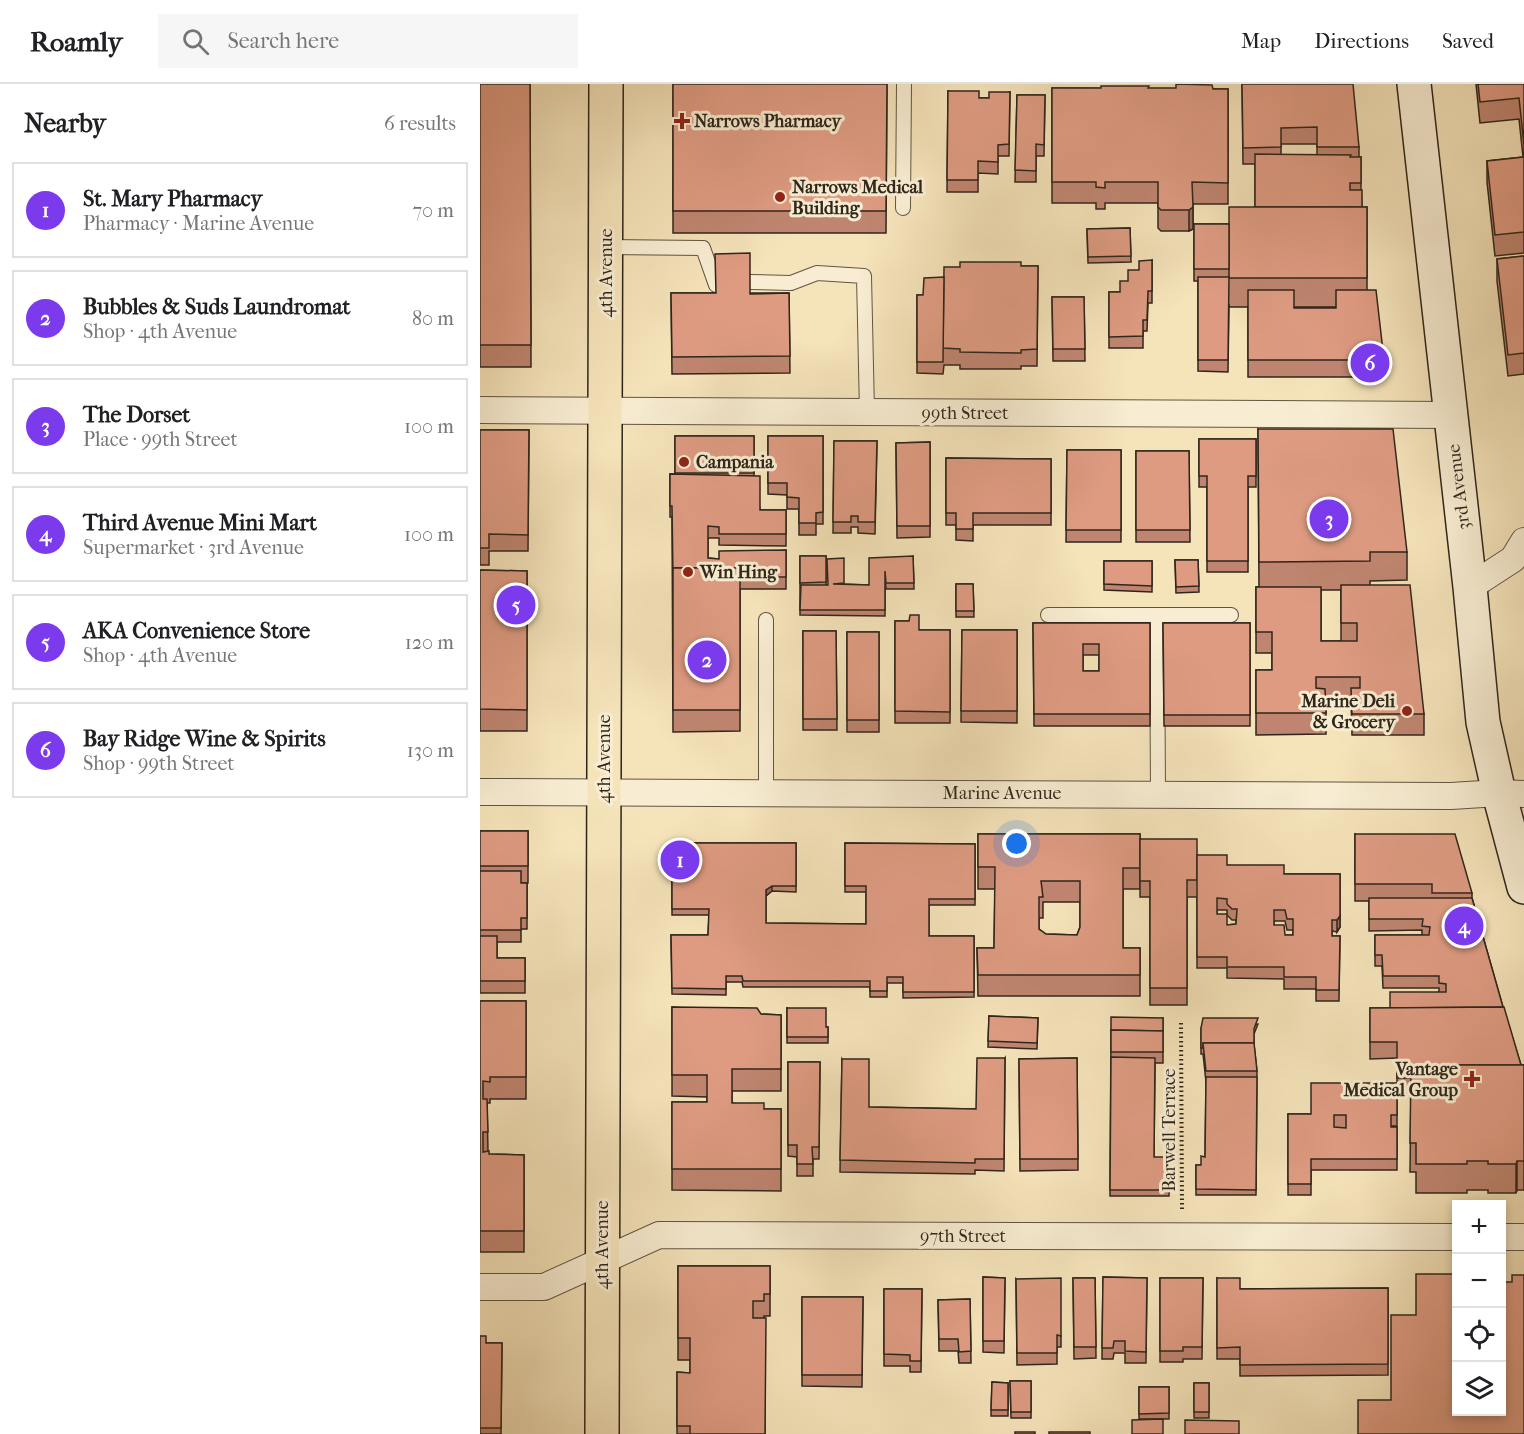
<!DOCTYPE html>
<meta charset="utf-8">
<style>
:root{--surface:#fff;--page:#f6f6f6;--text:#202124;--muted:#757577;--line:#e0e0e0;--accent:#7c3aed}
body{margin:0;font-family:"IM FELL French Canon",serif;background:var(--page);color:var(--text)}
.controls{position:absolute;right:18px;bottom:18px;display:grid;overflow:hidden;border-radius:0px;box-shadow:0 3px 9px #0003}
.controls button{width:54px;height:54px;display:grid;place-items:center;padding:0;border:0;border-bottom:2px solid var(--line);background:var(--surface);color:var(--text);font:30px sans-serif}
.you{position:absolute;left:537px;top:760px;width:21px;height:21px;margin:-15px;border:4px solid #fff;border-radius:50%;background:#1a73e8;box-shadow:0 0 0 9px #1a73e833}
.badge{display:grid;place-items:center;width:39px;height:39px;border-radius:50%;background:var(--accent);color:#fff;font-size:20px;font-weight:700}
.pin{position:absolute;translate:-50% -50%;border:3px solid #fff;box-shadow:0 2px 6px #0006}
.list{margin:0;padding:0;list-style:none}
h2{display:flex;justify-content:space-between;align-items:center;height:78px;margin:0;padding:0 24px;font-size:26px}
h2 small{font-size:20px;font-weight:400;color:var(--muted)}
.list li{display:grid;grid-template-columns:39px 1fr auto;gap:18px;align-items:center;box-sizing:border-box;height:96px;margin:0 12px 12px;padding:0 12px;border:2px solid var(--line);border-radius:0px}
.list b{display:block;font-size:22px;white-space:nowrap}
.list p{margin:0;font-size:20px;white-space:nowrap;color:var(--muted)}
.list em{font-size:20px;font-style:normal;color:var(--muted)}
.icon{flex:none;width:33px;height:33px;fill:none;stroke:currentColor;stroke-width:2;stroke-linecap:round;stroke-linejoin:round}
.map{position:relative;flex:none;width:1044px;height:1350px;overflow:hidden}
header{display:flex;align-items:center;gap:36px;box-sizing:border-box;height:84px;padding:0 30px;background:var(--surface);border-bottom:2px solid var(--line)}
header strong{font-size:28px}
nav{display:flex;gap:33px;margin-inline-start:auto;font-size:21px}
.search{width:420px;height:54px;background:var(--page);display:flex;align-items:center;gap:15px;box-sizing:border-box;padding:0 21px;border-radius:0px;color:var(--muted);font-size:22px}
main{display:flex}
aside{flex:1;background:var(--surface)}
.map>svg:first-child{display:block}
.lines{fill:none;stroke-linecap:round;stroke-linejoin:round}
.lane-casing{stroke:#605543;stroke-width:16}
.street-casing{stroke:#605543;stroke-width:28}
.secondary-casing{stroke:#2f261b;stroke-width:36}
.primary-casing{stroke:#2f261b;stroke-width:36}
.path{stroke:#2f261b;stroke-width:4;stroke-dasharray:1.5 3;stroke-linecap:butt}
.lane{stroke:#f8edd2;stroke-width:14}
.street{stroke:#f8edd2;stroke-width:26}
.secondary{stroke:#f8edd2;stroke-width:33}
.primary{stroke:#f5e3ba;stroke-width:33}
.wall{fill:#bf8570;stroke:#2f261b;stroke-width:1.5;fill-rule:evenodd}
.shaded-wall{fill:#9b6c5b;stroke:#2f261b;stroke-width:1.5}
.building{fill:#de9b82;stroke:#2f261b;stroke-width:1.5;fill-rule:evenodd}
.poi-dot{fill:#8f2418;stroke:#f8edd2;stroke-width:2}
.labels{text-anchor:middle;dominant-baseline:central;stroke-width:6;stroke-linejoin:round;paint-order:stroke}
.poi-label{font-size:18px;font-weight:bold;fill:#2f261b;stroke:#f8edd2;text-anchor:start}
.street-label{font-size:18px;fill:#2f261b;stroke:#f8edd2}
</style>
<header>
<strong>Roamly</strong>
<div class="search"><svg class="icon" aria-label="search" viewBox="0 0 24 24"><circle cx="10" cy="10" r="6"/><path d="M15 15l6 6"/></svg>Search here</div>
<nav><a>Map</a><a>Directions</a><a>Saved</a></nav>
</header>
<main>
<aside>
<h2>Nearby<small>6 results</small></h2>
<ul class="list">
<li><span class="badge">1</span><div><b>St. Mary Pharmacy</b><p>Pharmacy · Marine Avenue</p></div><em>70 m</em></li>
<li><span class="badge">2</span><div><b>Bubbles &amp; Suds Laundromat</b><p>Shop · 4th Avenue</p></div><em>80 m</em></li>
<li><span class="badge">3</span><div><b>The Dorset</b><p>Place · 99th Street</p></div><em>100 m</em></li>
<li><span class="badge">4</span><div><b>Third Avenue Mini Mart</b><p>Supermarket · 3rd Avenue</p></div><em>100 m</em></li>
<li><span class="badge">5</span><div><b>AKA Convenience Store</b><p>Shop · 4th Avenue</p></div><em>120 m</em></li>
<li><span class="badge">6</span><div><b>Bay Ridge Wine &amp; Spirits</b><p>Shop · 99th Street</p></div><em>130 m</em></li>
</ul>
</aside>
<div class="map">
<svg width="1044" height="1350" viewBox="0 0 1044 1350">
<rect width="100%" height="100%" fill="#f5e3ba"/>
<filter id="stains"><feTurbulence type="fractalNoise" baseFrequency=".00333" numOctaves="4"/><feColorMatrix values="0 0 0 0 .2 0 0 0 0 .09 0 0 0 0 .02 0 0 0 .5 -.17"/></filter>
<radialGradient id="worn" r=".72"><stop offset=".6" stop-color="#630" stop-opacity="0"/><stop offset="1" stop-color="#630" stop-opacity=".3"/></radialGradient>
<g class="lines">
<g class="lane-casing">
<g id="lane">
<polyline points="423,124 424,0"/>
<polyline points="126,163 223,164 236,201"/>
<polyline points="270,198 311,199 337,189 384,192 387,328"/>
<polyline points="568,531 751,531"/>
<polyline points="677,531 678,710"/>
<polyline points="286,536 286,709"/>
</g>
</g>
<g class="street-casing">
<g id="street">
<polyline points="0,326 971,331"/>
<polyline points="990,503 1033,475 1044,457"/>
<polyline points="0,708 971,712 1019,709 1044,710"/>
<polyline points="1022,1153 1044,1153"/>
<polyline points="0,1203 64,1203 179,1151 976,1153"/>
</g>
</g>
<g class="secondary-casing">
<polyline id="secondary" points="934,0 990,503 1003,638 1019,709 1044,803"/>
</g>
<g class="primary-casing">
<polyline id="primary" points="122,1350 126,0"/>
</g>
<polyline class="path" points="701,939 702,1125"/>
<use href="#lane" class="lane"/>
<use href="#street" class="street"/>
<use href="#secondary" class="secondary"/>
<use href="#primary" class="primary"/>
</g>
<g class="wall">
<polygon points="0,0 50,0 51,283 0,283"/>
<polygon points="193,0 407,0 406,149 193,149"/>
<path d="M762,0L879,63V73H881V106L882,123H887V206L904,276V293H768V223H749V220L748,288L718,287V197H714V140H749L775,123V80H763ZM801,60H837V71H801ZM814,223H856V224H814Z"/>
<polygon points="996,0 1044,0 1044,169 1015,172 1007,98 1007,77 1043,73 1039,35 1000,39"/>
<polygon points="572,4 748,5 748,120 713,120 713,145 709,147 681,147 678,144 678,119 625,119 625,125 616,125 616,119 572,119"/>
<polygon points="468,7 499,14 509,14 530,8 529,72 518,72 518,90 498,89 498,108 467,108"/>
<polygon points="537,11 565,11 564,72 556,72 556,98 535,98"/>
<polygon points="650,144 651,178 608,179 607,145"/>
<polygon points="1044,172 1044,290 1028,292 1017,197 1017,175"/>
<polygon points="672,176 672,219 668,219 667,247 663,247 663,264 629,264 629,208 640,208 659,186"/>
<polygon points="541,182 558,182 557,282 541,282 541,285 480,285 480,281 464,281 463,290 437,289 437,211 443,211 464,193"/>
<polygon points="191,209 309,209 310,289 192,290"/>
<polygon points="572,213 604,213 605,277 573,277"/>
<path d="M778,345L927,468V496L890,497V501L944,630V651H872L871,615H846V650L776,651V586H792V569H776V503H779ZM841,506H861V557H841Z"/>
<polygon points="0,346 49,346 48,467 9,467 9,481 0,481"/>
<polygon points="195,352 274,352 274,392 280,426 306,426 306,462 239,461 239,454 228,454 228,474 239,475 306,466 306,505 260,505 260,647 193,648 192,433 190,433 190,390 195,390"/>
<polygon points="288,352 343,352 343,440 336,440 336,451 319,451 319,425 307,425 307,411 288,410"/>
<polygon points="719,355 776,355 776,403 768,403 768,488 727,488 727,403 719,403"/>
<polygon points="354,357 397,357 395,450 378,449 378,443 371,443 371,449 353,449"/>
<polygon points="450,358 450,453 417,454 416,359"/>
<polygon points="587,366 641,366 641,458 586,458"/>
<polygon points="656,367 709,367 710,458 656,458"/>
<polygon points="466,374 571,375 571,441 493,441 493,457 476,456 476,441 466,441"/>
<polygon points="320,472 346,472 346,501 364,500 389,501 433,472 434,505 406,505 405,493 405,532 320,531"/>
<polygon points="695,476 718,476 719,508 696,509"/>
<polygon points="624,477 672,477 672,508 624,506"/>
<polygon points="0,486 47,487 47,647 0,647"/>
<polygon points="476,500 493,500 494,533 476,533"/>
<polygon points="415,537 429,537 439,546 470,546 470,639 415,639"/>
<path d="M553,539H670V642H554ZM603,571H619V587H603Z"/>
<polygon points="683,539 770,539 770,642 684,642"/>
<polygon points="482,546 537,546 537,639 481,638"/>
<polygon points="323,547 356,547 357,646 323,646"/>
<rect x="367" y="548" width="32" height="100"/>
<polygon points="0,747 48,747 48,799 41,799 47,799 47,845 41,845 41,858 17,858 17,874 45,874 45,909 0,909"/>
<path d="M498,750H660V805H643V864H660V912H498L497,864H514L515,805H498ZM563,818H600V843L597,851L566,850L559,845V834H563Z"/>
<polygon points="875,750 992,809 992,814 1023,923 1041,981 1044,981 1044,1106 1037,1106 1036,1109 1008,1109 1008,1106 987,1106 987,1109 936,1109 936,1088 930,1088 931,1010 917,1010 917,1007 917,1042 911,1042 911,1043 917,1043 917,1086 831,1086 831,1111 808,1111 808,1030 831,1030 917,999 917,974 890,975 890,924 910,924 959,908 959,904 903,904 902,882 895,882 895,851 942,851 942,846 889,847 889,817 875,817"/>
<path d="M660,755L717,771L747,781L804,790H860V843L857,848L852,847V852H860L859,917H836V905H804V895L747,894V884H717V813H707V921H670V813H660ZM737,826H747V831L752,836H756V840L747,841L737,830ZM794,837H805L807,846H813V851H805L794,841Z"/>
<polygon points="192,759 316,759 316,808 292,807 286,812 286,839 386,840 386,808 365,808 365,759 495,760 495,821 449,821 449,852 494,852 494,913 423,914 423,899 407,899 407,913 390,913 390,903 263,903 262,898 246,898 246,911 192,910 191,851 228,851 229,831 192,831"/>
<polygon points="0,917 46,917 46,1015 10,1015 10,1019 7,1019 8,1067 9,1070 44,1071 44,1168 0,1168"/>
<polygon points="192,923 281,930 301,931 301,1007 252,1007 252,1019 284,1025 301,1025 301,1107 192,1106 192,1018 227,1018 227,1013 192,1012"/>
<polygon points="307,924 346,943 348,943 348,959 307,959"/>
<polygon points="509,932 558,934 557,965 508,963"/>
<polygon points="683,934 683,979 675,979 674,1073 685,1083 690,1083 689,1112 630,1112 631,946"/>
<polygon points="778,940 774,950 774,960 777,987 776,1111 716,1111 716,1081 721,1081 725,1073 726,998 723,970 721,970 721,944"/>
<polygon points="525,974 524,1087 495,1086 495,1090 360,1088 362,975 389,1023 496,1025"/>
<polygon points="597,974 598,1086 540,1087 539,975"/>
<polygon points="308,978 340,978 339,1075 333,1075 333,1092 317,1092 317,1073 308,1072"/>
<polygon points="198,1182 290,1182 290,1232 284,1232 284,1234 285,1350 197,1350 197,1288 210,1289 210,1276 198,1276"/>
<polygon points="503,1193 525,1194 524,1269 503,1268"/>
<polygon points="623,1193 667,1194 666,1279 645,1279 645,1269 634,1269 633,1275 622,1275"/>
<polygon points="593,1194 615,1194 616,1274 594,1275"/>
<polygon points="680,1194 723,1194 722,1275 703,1275 703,1278 680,1278"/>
<polygon points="737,1194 760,1205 908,1204 908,1291 760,1292 760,1275 737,1275"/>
<polygon points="536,1195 581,1252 581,1263 577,1263 577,1280 537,1281"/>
<polygon points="404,1205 442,1205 441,1288 430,1288 430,1282 404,1282"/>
<polygon points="322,1213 383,1213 382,1303 322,1302"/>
<polygon points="490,1215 491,1279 479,1279 478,1267 459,1267 458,1216"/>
<polygon points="0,1252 6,1259 22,1259 21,1350 0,1350"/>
<polygon points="530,1297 551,1297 551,1334 531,1334"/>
<polygon points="512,1298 528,1299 528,1332 511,1332"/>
<rect x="714" y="1299" width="15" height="35"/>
<rect x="659" y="1303" width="30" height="32"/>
</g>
<g class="shaded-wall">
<polygon points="713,123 713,145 709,147 709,126"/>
<polygon points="292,802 292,807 286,812 286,806"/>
<polygon points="860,832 860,843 857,848 857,836"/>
<polygon points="1037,1077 1037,1106 1036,1109 1036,1080"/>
</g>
<g class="building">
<polygon points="0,0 50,0 51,261 0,261"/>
<polygon points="193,0 407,0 406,127 193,127"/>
<polygon points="696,0 732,1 733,5 748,5 748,99 712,98 713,123 709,126 681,126 678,123 678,98 625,98 625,104 616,103 616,98 572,98 572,4 621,4 621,2 669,2 668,4 696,4"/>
<polygon points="762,0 873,0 879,63 837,63 837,43 801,44 801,63 763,64"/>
<polygon points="998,0 1044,0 1044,61 1039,14 1000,18"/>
<polygon points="468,7 499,7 499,14 509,14 509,8 530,8 529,60 518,61 518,78 498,77 498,96 467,96"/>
<polygon points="537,11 565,11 564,61 556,60 556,87 535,86"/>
<polygon points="775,70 871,71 870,73 881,73 881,99 870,99 870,106 882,106 882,123 775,123"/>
<polygon points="1044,73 1044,148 1015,151 1007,77"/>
<rect x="749" y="123" width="138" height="71"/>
<rect x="714" y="140" width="35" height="45"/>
<polygon points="650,144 651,172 608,173 607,145"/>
<polygon points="270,169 270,210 309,209 310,272 192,273 191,209 236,209 235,170"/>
<polygon points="1044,172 1044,269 1028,271 1017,175"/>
<polygon points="672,176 672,207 668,207 667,236 663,236 663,252 629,253 629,208 640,208 640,197 648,197 648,186 659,186 659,177"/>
<polygon points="480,178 541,178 541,182 558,182 557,265 541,266 541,269 480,268 480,265 463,264 464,183 480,183"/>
<polygon points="464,193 463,278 437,278 437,211 443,211 444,194"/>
<polygon points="718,193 749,193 748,276 718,276"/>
<polygon points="768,206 814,206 814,224 856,224 856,206 896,206 904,276 768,276"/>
<polygon points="572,213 604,213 605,265 573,265"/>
<polygon points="778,345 913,345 927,468 890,468 890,477 779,478"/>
<polygon points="0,346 49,346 48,451 9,450 9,464 0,464"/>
<rect x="195" y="352" width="79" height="37"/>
<polygon points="288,352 343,352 343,428 336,429 336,439 319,439 319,414 307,413 307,399 288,399"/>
<polygon points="719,355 776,355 776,392 768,392 768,477 727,477 727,392 719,392"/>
<polygon points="354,357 397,357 395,438 378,438 378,432 371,432 371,438 353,438"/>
<polygon points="450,358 450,442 417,442 416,359"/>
<polygon points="587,366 641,366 641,446 586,446"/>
<polygon points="656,367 709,367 710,446 656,446"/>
<polygon points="466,374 571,375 571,429 493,429 493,445 476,445 476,429 466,429"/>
<polygon points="190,390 280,392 280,426 306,426 306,450 239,450 239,443 228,442 228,474 239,475 239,467 306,466 306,493 260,493 260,484 193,484 193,494 192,422 190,422"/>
<polygon points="320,472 346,472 346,498 320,499"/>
<polygon points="433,472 434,499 406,499 405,487 405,526 320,526 321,501 348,501 347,475 364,474 364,499 353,500 389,501 389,474"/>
<polygon points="695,476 718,476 719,502 696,503"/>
<polygon points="624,477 672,477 672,502 624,500"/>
<rect x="193" y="484" width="67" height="142"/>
<polygon points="0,486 47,487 47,626 0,625"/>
<polygon points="476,500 493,500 494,527 476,527"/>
<polygon points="861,501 930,501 944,630 872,630 871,604 880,604 880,593 836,593 836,604 845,605 846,629 776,629 776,586 792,586 792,548 776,548 776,503 841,503 841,557 877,557 877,539 861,539"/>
<polygon points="430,531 439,531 439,546 470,546 470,628 415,627 415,537 429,537"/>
<path d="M553,539H670V630H554ZM603,560H619V587H603Z"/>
<polygon points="683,539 770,539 770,631 684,631"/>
<polygon points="482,546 537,546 537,627 481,627"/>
<polygon points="323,547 356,547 357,635 323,635"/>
<rect x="367" y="548" width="32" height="88"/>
<rect x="0" y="747" width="48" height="35"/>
<path d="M498,750H660V784H643V864H660V891H498L497,864H514L515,783H498ZM561,797H600V843L597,851L566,850L559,845V813H563Z"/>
<polygon points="875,750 975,750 992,809 952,809 952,800 875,800"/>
<polygon points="660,755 717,755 717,796 707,796 707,904 670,904 670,797 660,797"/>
<polygon points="192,759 316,759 316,802 292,802 286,806 286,839 386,840 386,802 365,802 365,759 495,760 495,815 449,815 449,852 494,852 494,908 423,908 423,893 407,893 407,907 390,907 390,897 263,897 262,892 246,892 246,905 192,904 191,851 228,851 229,825 192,825"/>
<path d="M717,771H747V781H804V790H860V832L857,836H852V852H860L859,906H836V893H804V883H747V873H717ZM737,814L747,815V820L752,825H757L756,840L747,841V830H737ZM794,826H805L807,835H813V851H805L804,841H794Z"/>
<polygon points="0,787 41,787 41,799 47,799 47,834 41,834 41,846 0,846"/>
<polygon points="889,814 992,814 1023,923 910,924 910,908 966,908 966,900 959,899 959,892 903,892 902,871 895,871 895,851 949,851 950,843 942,842 943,835 889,835"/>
<polygon points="0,852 17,852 17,874 45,874 45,897 0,897"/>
<polygon points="0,917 46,917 46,993 10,993 10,998 3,997 3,1015 7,1015 8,1048 3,1048 3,1068 9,1067 9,1070 44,1071 44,1147 0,1147"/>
<polygon points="192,923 277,924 281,930 301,931 301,985 252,985 252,1019 284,1019 284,1025 301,1025 301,1085 192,1085 192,1018 227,1018 227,991 192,991"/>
<polygon points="1024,923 1041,981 931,981 931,994 917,994 917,958 890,958 890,924"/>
<polygon points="307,924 346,924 346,943 348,943 348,953 307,953"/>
<polygon points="509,932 558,934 557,959 508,957"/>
<polygon points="631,933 683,934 683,947 631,946"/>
<polygon points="723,934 778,934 774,945 774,959 723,959 723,964 721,964 721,944"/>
<polygon points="631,946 683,947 683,968 631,968"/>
<polygon points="723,959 774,959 777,987 726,987"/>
<polygon points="631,973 675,974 674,1073 685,1073 685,1083 690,1083 689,1106 630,1106"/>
<polygon points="497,974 525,974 524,1075 495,1075 495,1079 360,1076 362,975 389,975 389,1023 496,1025"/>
<polygon points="597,974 598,1075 540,1075 539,975"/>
<polygon points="308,978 340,978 339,1063 332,1063 333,1080 317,1080 317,1061 308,1061"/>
<polygon points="931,981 1044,981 1044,1077 1037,1077 1036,1080 1008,1080 1008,1077 987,1077 987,1080 936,1080 936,1059 930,1059"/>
<polygon points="726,993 777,993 776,1106 716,1105 716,1081 721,1081 721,1072 725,1073"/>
<path d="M831,999H917V1031H911V1043H917V1075H831V1100H808V1030H831ZM854,1031H866V1044L854,1043Z"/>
<polygon points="198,1182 290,1182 290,1210 284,1210 284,1217 273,1217 273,1234 286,1234 285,1350 210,1350 210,1342 197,1342 197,1288 210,1289 210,1254 198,1254"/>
<polygon points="936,1190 976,1190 976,1328 1022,1328 1022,1198 1032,1198 1032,1191 1044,1191 1044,1350 878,1350 878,1316 911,1316 911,1231 936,1231"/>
<polygon points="503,1193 525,1194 524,1257 503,1257"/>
<polygon points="623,1193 667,1194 666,1268 645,1267 645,1257 634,1257 633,1264 622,1264"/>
<polygon points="581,1194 581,1252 577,1251 577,1269 537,1269 536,1195"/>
<polygon points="593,1194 615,1194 616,1263 594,1263"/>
<polygon points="680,1194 723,1194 722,1263 703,1263 703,1267 680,1267"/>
<polygon points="737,1194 760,1194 760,1205 908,1204 908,1280 760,1281 760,1263 737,1264"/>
<polygon points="404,1205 442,1205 441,1277 430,1277 430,1271 404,1270"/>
<polygon points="322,1213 383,1213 382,1291 322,1291"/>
<polygon points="490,1215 491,1267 479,1268 478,1255 459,1255 458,1216"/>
<polygon points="0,1252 6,1252 6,1259 22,1259 21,1344 0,1344"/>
<polygon points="530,1297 551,1297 551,1328 531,1328"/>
<polygon points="512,1298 528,1299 528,1326 511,1326"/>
<rect x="714" y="1299" width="15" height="29"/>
<polygon points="659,1303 689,1303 689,1329 659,1330"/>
<polygon points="683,1335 683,1350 652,1350 652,1336"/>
<polygon points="705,1336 759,1337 759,1350 705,1350"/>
<rect x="535" y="1348" width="20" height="2"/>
<rect x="569" y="1348" width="41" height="2"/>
</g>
<g class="poi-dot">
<path d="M199 28h6v6h6v6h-6v6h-6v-6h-6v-6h6z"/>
<circle cx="300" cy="113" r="6"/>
<circle cx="204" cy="378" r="6"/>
<circle cx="208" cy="488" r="6"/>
<circle cx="927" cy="627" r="6"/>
<path d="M989 986h6v6h6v6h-6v6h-6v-6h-6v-6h6z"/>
</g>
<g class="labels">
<g class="poi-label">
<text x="214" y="37">Narrows Pharmacy</text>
<text x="312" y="103">Narrows Medical<tspan x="312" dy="21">Building</tspan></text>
<text x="216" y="378">Campania</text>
<text x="220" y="488">Win Hing</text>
<text x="915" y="617" text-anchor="end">Marine Deli<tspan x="915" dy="21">&amp; Grocery</tspan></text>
<text x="978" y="985" text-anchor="end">Vantage<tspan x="978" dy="21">Medical Group</tspan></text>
</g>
<g class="street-label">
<text transform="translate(126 189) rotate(-90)">4th Avenue</text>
<text x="485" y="329">99th Street</text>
<text transform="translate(979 403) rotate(-97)">3rd Avenue</text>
<text transform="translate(124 675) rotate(-90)">4th Avenue</text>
<text x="522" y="709">Marine Avenue</text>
<text transform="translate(689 1046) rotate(-90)">Barwell Terrace</text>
<text x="483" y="1152">97th Street</text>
<text transform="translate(122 1161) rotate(-90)">4th Avenue</text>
</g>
</g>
<rect width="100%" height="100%" filter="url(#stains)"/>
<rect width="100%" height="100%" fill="url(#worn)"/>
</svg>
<div class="controls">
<button>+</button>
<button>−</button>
<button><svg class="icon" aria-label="locate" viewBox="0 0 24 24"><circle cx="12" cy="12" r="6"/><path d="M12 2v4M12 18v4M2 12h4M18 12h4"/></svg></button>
<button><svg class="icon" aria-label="layers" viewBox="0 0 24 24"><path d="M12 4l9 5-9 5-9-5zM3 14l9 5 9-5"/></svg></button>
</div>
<div class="you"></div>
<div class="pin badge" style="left:200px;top:776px">1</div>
<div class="pin badge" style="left:227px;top:576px">2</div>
<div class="pin badge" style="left:849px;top:435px">3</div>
<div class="pin badge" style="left:984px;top:842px">4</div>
<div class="pin badge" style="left:36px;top:521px">5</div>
<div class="pin badge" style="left:890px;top:279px">6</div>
</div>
</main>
